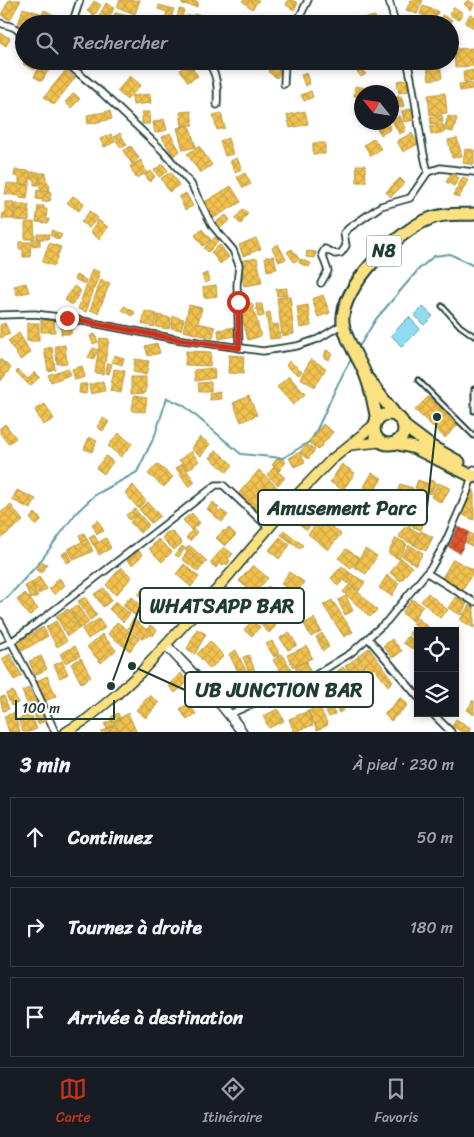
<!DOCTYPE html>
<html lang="fr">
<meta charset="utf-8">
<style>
:root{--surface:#171b24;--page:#20242c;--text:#f1f3f6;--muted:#9ea1a6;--line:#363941;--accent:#c8321e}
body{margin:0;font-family:Sriracha,sans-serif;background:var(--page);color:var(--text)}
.controls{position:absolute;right:15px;bottom:15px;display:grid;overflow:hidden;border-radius:0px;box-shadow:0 2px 8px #0003}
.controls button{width:45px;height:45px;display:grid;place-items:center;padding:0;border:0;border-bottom:1px solid var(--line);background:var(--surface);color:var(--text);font:25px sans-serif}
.compass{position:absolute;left:354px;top:85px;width:45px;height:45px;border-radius:50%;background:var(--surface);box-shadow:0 2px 8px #0003;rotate:300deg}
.scale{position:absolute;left:15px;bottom:12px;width:100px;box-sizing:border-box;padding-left:5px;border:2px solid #1f3d34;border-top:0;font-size:14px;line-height:18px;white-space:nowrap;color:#1f3d34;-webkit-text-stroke:4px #fff;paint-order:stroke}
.stop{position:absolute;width:15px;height:15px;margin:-11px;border:4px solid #c8321e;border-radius:50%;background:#fff}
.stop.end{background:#c8321e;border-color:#fff;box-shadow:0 1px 5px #0008}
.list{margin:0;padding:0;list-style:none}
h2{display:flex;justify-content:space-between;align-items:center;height:65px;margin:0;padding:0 20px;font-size:21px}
h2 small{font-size:16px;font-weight:400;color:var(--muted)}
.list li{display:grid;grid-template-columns:32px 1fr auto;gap:15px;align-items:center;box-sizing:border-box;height:80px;margin:0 10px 10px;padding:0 10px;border:1px solid var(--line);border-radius:0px}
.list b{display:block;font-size:19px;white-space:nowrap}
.list em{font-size:16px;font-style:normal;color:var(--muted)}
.icon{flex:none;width:28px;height:28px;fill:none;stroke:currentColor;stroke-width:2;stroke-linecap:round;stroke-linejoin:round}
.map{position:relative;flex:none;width:474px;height:732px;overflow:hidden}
.search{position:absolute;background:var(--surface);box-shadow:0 2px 8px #0003;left:15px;right:15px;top:15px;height:55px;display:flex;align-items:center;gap:12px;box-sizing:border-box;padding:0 18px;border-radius:28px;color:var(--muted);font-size:19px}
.sheet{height:335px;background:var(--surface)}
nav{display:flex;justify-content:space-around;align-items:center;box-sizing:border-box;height:70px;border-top:1px solid var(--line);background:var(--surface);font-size:14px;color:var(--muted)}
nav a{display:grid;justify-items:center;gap:2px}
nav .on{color:var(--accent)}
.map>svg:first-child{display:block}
.water{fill:#8fdbef;stroke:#629ca4}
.homes{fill:url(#homes-cross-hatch);stroke:#b39946}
.shops{fill:url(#shops-cross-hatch);stroke:#a94f30}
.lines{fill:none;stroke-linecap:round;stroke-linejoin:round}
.stream{stroke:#629ca4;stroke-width:2}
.lane-casing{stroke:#1f3d34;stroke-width:7}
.street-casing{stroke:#1f3d34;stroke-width:9}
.secondary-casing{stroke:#1f3d34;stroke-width:12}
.primary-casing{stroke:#1f3d34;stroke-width:12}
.highway-casing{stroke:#1f3d34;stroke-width:15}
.lane{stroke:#fff;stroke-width:3}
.street{stroke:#fff;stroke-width:5.5}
.secondary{stroke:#fff;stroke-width:9}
.primary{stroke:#fbe180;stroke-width:9}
.highway{stroke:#fbe180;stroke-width:11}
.route{stroke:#c8321e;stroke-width:6}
.labels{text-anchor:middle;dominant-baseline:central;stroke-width:5;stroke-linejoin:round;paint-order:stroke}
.shield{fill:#fff;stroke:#627771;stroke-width:1}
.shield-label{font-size:18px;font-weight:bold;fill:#1f3d34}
.leader{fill:none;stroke:#1f3d34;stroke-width:2}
.callout-dot{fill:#1f3d34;stroke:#fff;stroke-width:2}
.callout{fill:#fff;stroke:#1f3d34;stroke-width:2}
.callout-label{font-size:20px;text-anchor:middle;font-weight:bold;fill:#1f3d34}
</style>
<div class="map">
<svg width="474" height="732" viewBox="0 0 474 732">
<defs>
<pattern id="homes-cross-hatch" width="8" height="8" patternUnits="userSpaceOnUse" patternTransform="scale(1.25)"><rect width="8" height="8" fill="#f2c14e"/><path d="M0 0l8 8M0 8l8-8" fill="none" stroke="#cfa745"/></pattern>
<pattern id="shops-cross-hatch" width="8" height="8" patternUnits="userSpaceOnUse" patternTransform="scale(1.25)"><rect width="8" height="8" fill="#e4572e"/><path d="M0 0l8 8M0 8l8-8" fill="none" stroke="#b84928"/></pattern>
</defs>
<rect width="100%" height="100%" fill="#fff"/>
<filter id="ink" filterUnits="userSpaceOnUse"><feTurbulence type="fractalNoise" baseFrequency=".02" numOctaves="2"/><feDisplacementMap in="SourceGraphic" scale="10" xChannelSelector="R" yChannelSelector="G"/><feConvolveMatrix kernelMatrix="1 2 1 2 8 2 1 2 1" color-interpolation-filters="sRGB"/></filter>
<g filter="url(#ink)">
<g class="water">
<polygon points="423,307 433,316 424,325 414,316"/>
<polygon points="409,317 420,329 402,347 391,335"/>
</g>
<g class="homes">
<polygon points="9,0 21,0 10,20 1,15"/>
<polygon points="120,0 140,0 135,14 117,7"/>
<polygon points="182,0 198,2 197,7 182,4"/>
<polygon points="243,0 259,0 252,9 242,1"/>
<polygon points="288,0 292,0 298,3 294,10 286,5"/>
<polygon points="411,0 423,0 417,14 406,10"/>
<polygon points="468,0 474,4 471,10 464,4"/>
<polygon points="94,1 101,5 94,16 87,11"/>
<polygon points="106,3 114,8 107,22 98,18"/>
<polygon points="159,5 174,9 169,24 163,24 167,12 158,9"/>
<polygon points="423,6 438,11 435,20 420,14"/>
<polygon points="454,7 463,13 458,20 449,14"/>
<polygon points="23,8 40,13 36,24 24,24 24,26 18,25"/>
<polygon points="179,9 184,10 181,20 177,19"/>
<polygon points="44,10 56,16 53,24 38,24"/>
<polygon points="115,13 133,17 132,24 113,23"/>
<polygon points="199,14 200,20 184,24 182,17"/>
<polygon points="470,14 474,16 474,28 465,23"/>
<polygon points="442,15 452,20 450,25 439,24"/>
<polygon points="375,16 376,24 363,24 362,19"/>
<polygon points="0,33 10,38 6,46 0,42"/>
<polygon points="474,48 474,66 455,67 454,49"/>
<polygon points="25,61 35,61 38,63 35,70 23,64"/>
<polygon points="382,61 395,61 396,63 384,67"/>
<polygon points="189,64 198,76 188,82 180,70"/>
<polygon points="440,64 442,78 429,80 427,66"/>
<polygon points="40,65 49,69 42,81 34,77"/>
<polygon points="272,66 281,71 277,78 268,72"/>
<polygon points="360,67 366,74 361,77 356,70"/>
<polygon points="66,70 75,78 54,105 44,97"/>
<polygon points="474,70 474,81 464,82 463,72"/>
<polygon points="306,73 310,84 305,86 301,75"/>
<polygon points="130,76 141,85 127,100 117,91"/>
<polygon points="407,79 409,91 399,93 397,81"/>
<polygon points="472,83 472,89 460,91 459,84"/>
<polygon points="355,86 367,88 367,92 362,92 362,98 354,96"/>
<polygon points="311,91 313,97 304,101 301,95"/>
<polygon points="74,93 80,99 71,108 65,102"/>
<polygon points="445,93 447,113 430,115 428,95"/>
<polygon points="150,94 151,103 133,105 132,96"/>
<polygon points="401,96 404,106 396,108 393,98"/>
<polygon points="413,108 415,120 404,122 402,111"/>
<polygon points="110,111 112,119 88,124 87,115"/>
<polygon points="191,111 193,125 182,126 180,112"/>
<polygon points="305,111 308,124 290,128 287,115"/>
<rect x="142" y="112" width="8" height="12"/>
<polygon points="221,113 225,128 217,130 213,115"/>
<polygon points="442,115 443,122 431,124 430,117"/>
<polygon points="400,116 406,131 399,134 392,120"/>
<polygon points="448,116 457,118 453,132 444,130"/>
<polygon points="164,119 167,130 155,133 153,122"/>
<polygon points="383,122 387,122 391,129 381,135 376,127"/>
<polygon points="443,124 445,132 431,135 430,126"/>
<polygon points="189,125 196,147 183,150 177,128"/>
<polygon points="120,133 127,145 121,148 114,137"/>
<polygon points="170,133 180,151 173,156 162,137"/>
<polygon points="412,133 418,144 403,152 397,141"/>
<polygon points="111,134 115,142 104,147 100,139"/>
<polygon points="228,138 233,154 225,156 220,141"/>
<polygon points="374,138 381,149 371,156 364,145"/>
<polygon points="457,138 462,156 452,158 448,140"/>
<rect x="313" y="143" width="12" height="11"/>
<polygon points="131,146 139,158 132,164 123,151"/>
<polygon points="199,146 212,165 200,173 187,154"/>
<polygon points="465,149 474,150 474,165 463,163"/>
<polygon points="237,158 242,169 235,172 230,161"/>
<polygon points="141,160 147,173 136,178 130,166"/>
<polygon points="163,164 168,171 159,177 154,170"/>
<polygon points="356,165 365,165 366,182 357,182"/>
<polygon points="15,170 30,171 30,185 19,184 19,177 14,176"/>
<polygon points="151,171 155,177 150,182 145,175"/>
<polygon points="31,172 39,172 39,185 34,185 34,179 31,179"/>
<polygon points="171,172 179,185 169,192 161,178"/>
<polygon points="40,173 46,173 46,181 48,182 48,185 50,185 49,191 40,189"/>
<polygon points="245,173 251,184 243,188 237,177"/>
<polygon points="451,173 459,178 454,186 446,182"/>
<polygon points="463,177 468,180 459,198 453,195"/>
<polygon points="400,178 405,183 391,197 386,192"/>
<polygon points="7,183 29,185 27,199 20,198 20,196 5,194"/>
<polygon points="231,186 241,202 212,219 203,203"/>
<polygon points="37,190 51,192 50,201 42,202 43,200 36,199"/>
<polygon points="186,193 193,206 185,210 179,197"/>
<polygon points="73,196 84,203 79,211 67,203"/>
<polygon points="5,202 14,202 14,219 2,219 3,213 5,213"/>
<polygon points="16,203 29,205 28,210 15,209"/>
<polygon points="38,206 44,206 44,209 47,209 46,219 49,219 48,223 36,222"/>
<polygon points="243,209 248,213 241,224 235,219"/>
<polygon points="15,210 29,211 29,221 14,220"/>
<polygon points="90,211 98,218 89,228 81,222"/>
<polygon points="226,215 230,220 220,228 216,222"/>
<polygon points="98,220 108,227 99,239 90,232"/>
<polygon points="34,222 35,239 25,239 25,223"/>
<polygon points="202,229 211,240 203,246 195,235"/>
<polygon points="52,230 62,235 59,240 50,235"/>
<polygon points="37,234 49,234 48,239 37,239"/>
<polygon points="215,237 219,241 208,252 204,248"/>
<polygon points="256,238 261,249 243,256 239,245"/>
<polygon points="32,240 40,240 40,245 32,246"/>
<polygon points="19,242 31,242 30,257 23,257 23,249 19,249"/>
<polygon points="49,243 61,247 54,266 42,262"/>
<polygon points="278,244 286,259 279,262 272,248"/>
<polygon points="220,245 229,257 220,264 211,252"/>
<polygon points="292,249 299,259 294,262 287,252"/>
<polygon points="307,251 316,252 315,258 306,257"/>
<polygon points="274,256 277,269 267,271 265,257"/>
<polygon points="257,258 262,283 244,286 239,261"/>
<polygon points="300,259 311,263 309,267 299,263"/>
<polygon points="92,269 100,272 86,312 78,309"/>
<polygon points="207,273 210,281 205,283 202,275"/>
<polygon points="76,275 86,280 85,284 74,279"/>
<polygon points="101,280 110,283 98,313 90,310"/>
<polygon points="26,283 29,292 17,295 14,286"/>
<polygon points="216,285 217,296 204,298 203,287"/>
<polygon points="74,286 81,291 72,305 65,300"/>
<polygon points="287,288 287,295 277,296 276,289"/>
<polygon points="323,295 330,313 318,317 312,299"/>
<polygon points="290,296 294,334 282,336 277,298"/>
<polygon points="252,303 261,336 248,340 239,306"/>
<polygon points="256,304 262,304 264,316 258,317"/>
<polygon points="189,305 202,308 198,323 215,327 213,338 183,331"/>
<polygon points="308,305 311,326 300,328 297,307"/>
<polygon points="124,306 135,312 133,316 122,310"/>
<polygon points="145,311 157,314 154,327 142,324"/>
<polygon points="270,312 272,325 278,324 280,338 270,339 266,313"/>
<polygon points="158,315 171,318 169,329 156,327"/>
<polygon points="173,316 184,319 181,330 171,328"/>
<polygon points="41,320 54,320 55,332 41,332"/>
<polygon points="5,323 10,334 0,338 0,325"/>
<rect x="27" y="323" width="12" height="18"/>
<rect x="61" y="327" width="10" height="7"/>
<polygon points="234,327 235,336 219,339 218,330"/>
<polygon points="19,333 31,353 20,360 8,341"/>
<polygon points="95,334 98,342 93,344 90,336"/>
<polygon points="100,338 109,339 103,374 95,373"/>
<polygon points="157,343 160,353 148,356 145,346"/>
<polygon points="65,345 67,363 57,364 55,346"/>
<polygon points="52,347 55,369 48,371 44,349"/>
<polygon points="93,348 98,350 93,360 88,357"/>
<polygon points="326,350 332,353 329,360 324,358"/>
<polygon points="186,351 211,352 210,366 185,365"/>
<polygon points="114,355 124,358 122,365 112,362"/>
<polygon points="229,355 244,356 243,374 228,373"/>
<polygon points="0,359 11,368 0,382"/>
<polygon points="135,359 149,361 146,375 133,372"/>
<polygon points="311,359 326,368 315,387 300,378"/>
<polygon points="289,361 302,371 299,375 286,366"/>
<polygon points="108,363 112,364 109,374 105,373"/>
<polygon points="82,366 85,377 75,380 72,369"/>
<polygon points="67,368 70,375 51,382 48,375"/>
<polygon points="214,368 215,378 195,381 194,370"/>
<polygon points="114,369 125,371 121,393 110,391"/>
<polygon points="18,370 28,379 35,372 40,377 30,386 16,372"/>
<polygon points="289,376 305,394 293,405 277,387"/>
<polygon points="131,377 146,377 146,393 131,394"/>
<polygon points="103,381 105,391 91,394 89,385"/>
<polygon points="211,382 211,391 199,391 198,383"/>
<polygon points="80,384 87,384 86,394 79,393"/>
<polygon points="220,391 221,399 210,400 209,393"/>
<polygon points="430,395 459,424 445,438 415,410"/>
<polygon points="134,396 147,398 145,412 132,411"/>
<polygon points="249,396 257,415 241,422 233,403"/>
<polygon points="45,404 54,419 43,425 35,410"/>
<polygon points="103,418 109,422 103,431 97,427"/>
<polygon points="5,424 16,438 8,444 0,433 0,428"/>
<polygon points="323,424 333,432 318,450 308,442"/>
<polygon points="119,433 132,444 121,457 108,446"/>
<polygon points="89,437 97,441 92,452 84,449"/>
<polygon points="200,437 210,444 201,456 191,449"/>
<polygon points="307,444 315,450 308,459 300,452"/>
<polygon points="216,450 233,465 227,472 210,458"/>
<polygon points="191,451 199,461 188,470 179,460"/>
<polygon points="300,452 305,462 294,467 289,458"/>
<polygon points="106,456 113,462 104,474 96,468"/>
<polygon points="279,456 286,462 279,471 272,465"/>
<polygon points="157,464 173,477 164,487 148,474"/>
<polygon points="182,464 195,482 189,487 176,468"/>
<polygon points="342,464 355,473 343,490 330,482"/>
<polygon points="274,467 285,478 278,485 267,475"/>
<polygon points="259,470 278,488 258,512 238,494"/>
<polygon points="372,473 382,478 369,501 359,495"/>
<polygon points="418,480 429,484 430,480 436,482 431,494 415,488"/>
<polygon points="438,483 450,488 442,503 431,497"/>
<polygon points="400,484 413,488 408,504 395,500"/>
<polygon points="133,485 146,501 138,508 125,493"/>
<polygon points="473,489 474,490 474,520 461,514"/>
<polygon points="17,490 36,499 31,509 12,500"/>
<polygon points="343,490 347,494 340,506 335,503"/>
<polygon points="148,502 160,516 151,523 139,509"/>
<polygon points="213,502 219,508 217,509 220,512 221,510 228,515 222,522 207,509"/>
<polygon points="303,502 319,513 307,530 291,518"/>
<polygon points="11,505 23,521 0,539 0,513"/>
<polygon points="135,509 139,514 129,520 126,515"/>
<polygon points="401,510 427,516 425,522 400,516"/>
<polygon points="35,513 42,520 36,526 30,518"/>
<polygon points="192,513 200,523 191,530 183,520"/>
<polygon points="139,514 149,525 140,533 130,522"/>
<polygon points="321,518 341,534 328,550 308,534"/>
<polygon points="410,519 423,525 421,530 408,525"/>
<polygon points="98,520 104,531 97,534 92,524"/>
<polygon points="405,526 420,533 414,545 399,537"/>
<polygon points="229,528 236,535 225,546 216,538 224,530 225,531"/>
<polygon points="193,529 197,532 190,541 186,538"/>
<polygon points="284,530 303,545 300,549 281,535"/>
<polygon points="172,531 182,543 174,550 162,538 166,533"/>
<polygon points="421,531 433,537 426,551 414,545"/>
<polygon points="84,533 87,539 82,542 79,535"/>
<polygon points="470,533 474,535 474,547 466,543"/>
<polygon points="94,534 98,542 93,545 89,537"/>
<polygon points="280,537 290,545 279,559 269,550"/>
<polygon points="106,538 111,548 99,555 94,545"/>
<polygon points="396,538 407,544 399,559 388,553"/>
<polygon points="87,539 93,551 74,560 68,549"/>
<polygon points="158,539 172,552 162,562 149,549"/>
<polygon points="189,545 207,561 203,566 185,550"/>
<polygon points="409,545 423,553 416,565 402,556"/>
<polygon points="182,546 185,548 179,557 175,555"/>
<polygon points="224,547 233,554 228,559 230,561 227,565 225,563 222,566 219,563 216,568 210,563"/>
<polygon points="346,549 360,558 351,568 338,558"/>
<polygon points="365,549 377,556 366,574 354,567"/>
<polygon points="138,550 143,555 132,565 127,560"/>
<polygon points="67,551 71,561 66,563 62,554"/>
<polygon points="187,552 203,565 198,572 182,559"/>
<polygon points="401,558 412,567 401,581 390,573"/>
<polygon points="453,559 474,570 463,590 442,578"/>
<polygon points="41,561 47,564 42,573 36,570"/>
<polygon points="184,564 199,577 191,587 176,574"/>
<polygon points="253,565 268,578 254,594 239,581"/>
<polygon points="342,566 350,573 338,586 331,578"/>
<polygon points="121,567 132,577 116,595 106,585"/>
<polygon points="289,572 304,582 296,594 281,584"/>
<polygon points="350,573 365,582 359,591 345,581"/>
<polygon points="387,575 399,583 392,596 379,588"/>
<polygon points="39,577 47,589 39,594 31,583"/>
<polygon points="59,578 65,585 55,595 49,589"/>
<polygon points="31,583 38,596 31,599 25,586"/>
<polygon points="350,584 377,610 370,617 343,592"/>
<polygon points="268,586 284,598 276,608 260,596"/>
<polygon points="104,588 112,600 103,607 94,594"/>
<polygon points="143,588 156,596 151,604 138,595"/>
<polygon points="241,588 254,601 246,610 232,597"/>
<polygon points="25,593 38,609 29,616 17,600"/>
<polygon points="428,593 448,610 440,618 421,601"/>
<polygon points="131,596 143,607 135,616 123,605"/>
<polygon points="346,596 353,611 345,615 338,600"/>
<polygon points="85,597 97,615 90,620 78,601"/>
<polygon points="455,597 467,603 461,615 448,608"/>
<polygon points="412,599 423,606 412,621 402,613"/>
<polygon points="332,600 353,632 344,637 323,605"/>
<polygon points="116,601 130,614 123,622 109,609"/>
<polygon points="77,605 89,622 81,628 70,610"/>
<polygon points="469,605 474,607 474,628 460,620"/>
<polygon points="258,607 276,626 269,633 250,614"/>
<polygon points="68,609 80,628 67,636 56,616"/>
<polygon points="416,617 433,631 422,631 412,622"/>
<polygon points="314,618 321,631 311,637 304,624"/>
<polygon points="99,619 105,628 88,639 82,629"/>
<polygon points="133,619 147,630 150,625 157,630 153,636 150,634 148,637 145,636 143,639 128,628"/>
<polygon points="252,620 260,627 252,636 244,630"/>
<polygon points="56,621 67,641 57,647 46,627"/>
<polygon points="117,622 139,638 130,651 108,634"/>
<polygon points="43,627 48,636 22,651 17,643"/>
<polygon points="414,627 420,631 418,631 418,640 409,634"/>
<polygon points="197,629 206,634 195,654 187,649"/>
<polygon points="289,632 297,645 288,650 280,638"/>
<polygon points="322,633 329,647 323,651 316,637"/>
<polygon points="102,634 116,650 101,663 87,647"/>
<polygon points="408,636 417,642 413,649 403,643"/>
<polygon points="392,639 402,651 393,658 383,646"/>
<polygon points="210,641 224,656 210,669 197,654"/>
<polygon points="272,641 280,654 274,657 266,644"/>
<polygon points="75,646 80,656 65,663 60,654"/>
<polygon points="307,646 312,658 293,667 287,655"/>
<polygon points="369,648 393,681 388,686 374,668 370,671 358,656"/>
<polygon points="236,650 247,673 240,676 229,654"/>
<polygon points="10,654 22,676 14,680 2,659"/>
<polygon points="282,654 292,670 283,676 273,660"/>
<polygon points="249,655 255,671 249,673 243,657"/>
<polygon points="41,656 47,669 35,675 29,661"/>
<polygon points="358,657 367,671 354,680 345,666"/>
<polygon points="81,658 91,677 81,683 71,664"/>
<polygon points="62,661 68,674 60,678 54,665"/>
<polygon points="307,661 310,671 298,674 295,667"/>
<polygon points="343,667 362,697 357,701 337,671"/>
<polygon points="181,673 188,682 175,693 168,685"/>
<polygon points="47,676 56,696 46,701 37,681"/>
<polygon points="29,688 37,704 29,708 22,691"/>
<polygon points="333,690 344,710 339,713 329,692"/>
<polygon points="13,691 18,703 11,706 6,694"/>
<polygon points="325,694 335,714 329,717 319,697"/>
<polygon points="150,695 159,703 146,718 136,710"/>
<polygon points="4,696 9,709 3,711 0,698"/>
<polygon points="401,697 408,705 391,721 384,714"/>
<polygon points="473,700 474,701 474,715 467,710"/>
<polygon points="189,703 196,714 187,720 180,709"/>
<polygon points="40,706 46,721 38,724 32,709"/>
<polygon points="319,706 328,725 317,730 308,711"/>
<polygon points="278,709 284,721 269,728 263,716"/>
<polygon points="308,711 313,725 294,732 289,719"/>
<polygon points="14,713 20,732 9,732 4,716"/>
<polygon points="118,713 120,718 113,722 111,717"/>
<polygon points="128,713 136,731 119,732 114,722"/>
<polygon points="31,714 37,729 29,732 23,732 18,719"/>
<polygon points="456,719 471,728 469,732 462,732 452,726"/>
<polygon points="112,720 114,725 107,728 104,724"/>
<polygon points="114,725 117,730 112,732 101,732"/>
</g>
<polygon class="shops" points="458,527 469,532 460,553 449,547"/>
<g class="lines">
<g class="stream">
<polyline points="357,350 376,319 419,269 434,256 450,254 474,266"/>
<path d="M313,437C327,411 336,383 352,358"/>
<polyline points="0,602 7,598 39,563 76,513 95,495 137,472 155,435 167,398 183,405 241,454 283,458 309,442"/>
</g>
<g class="lane-casing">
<g id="lane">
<polyline points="442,306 460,326 474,336"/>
<polyline points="418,380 474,436"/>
<polyline points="474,389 474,411"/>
</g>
</g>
<g class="street-casing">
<g id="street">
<polyline points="389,0 395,24"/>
<polyline points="0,23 13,27 24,34"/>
<polyline points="72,24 80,0"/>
<polyline points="296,24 308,0"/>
<polyline points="64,61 102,93 163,151 191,184 212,225 233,250 239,265 237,285 239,348"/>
<path d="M207,61C218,75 218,88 217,105"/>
<path d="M407,61C417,98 418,136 428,172"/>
<polyline points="284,84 285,61"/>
<polyline points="321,283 328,271 322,254 325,249 335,254 341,253 346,246 344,233 349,228 381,206 410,198 428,172 440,168 474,172"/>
<polyline points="0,315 35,314 67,318 176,339 263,351 297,346 318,339 343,324"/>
<polyline points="427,573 474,602"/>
<polyline points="0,621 33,683 55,732"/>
<polyline points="369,639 418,697"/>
<polyline points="0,647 11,642 40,621 216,485 223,485 269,528"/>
<polyline points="432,713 451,732"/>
<polyline points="230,714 309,679 351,653 387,621 432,566 445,543 467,493 474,469"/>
</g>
</g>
<g class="secondary-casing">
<path id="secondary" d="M166,645C192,673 220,700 242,732"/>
</g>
<g class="primary-casing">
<g id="primary">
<polyline points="351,445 381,442"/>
<polyline points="66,732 87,719 116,695 140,673 218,588 296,496 330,461 375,424"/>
</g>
</g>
<g class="highway-casing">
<g id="highway">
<polyline points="368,379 397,417"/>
<circle cx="389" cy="429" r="15"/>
<path d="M377,420C374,406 372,392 367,379C361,360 346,343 343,323C339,288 398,231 429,219C442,213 460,215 474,214"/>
<polyline points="404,426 432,447 459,462"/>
<polyline points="394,443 415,448 474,477"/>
</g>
</g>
<use href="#lane" class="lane"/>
<use href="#street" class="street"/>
<use href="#secondary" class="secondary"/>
<use href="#primary" class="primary"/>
<use href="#highway" class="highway"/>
</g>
</g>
<g class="lines" filter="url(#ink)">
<polyline class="route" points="67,318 176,339 239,348 238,302"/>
</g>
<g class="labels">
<rect class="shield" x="366.5" y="235.5" width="35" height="31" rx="4"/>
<g class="shield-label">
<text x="384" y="251">N8</text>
</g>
</g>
<path class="leader" d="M437 417L427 508M111 686L140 606M132 666L185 690"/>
<g class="callout-dot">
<circle cx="437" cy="417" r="5"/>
<circle cx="111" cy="686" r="5"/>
<circle cx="132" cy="666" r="5"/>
</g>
<g class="callout">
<rect x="258" y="490" width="169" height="35" rx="5"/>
<rect x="140" y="588" width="164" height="35" rx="5"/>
<rect x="185" y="672" width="188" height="35" rx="5"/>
</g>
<g class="callout-label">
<text x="342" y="515">Amusement Parc</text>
<text x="222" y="613">WHATSAPP BAR</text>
<text x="279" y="697">UB JUNCTION BAR</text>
</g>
</svg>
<div class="controls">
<button><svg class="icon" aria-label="locate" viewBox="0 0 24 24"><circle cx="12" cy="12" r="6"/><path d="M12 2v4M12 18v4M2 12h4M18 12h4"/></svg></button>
<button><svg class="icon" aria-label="layers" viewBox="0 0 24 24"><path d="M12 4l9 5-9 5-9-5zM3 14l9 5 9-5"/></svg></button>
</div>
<svg class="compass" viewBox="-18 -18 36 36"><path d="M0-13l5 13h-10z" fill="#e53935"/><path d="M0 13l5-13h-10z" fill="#9ea1a6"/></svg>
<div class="scale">100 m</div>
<div class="stop" style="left:238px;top:302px"></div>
<div class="stop end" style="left:67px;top:318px"></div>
<div class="search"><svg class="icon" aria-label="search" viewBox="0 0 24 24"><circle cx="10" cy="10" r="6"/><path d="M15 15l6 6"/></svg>Rechercher</div>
</div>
<section class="sheet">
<h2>3 min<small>À pied · 230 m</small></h2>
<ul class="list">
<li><svg class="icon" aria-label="ahead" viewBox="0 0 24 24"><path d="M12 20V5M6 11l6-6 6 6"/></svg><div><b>Continuez</b></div><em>50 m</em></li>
<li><svg class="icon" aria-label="right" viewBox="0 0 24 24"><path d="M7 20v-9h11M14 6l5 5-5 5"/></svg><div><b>Tournez à droite</b></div><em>180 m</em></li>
<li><svg class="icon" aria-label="arrive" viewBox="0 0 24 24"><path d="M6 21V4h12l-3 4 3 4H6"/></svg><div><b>Arrivée à destination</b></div></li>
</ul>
</section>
<nav>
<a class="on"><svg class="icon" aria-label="map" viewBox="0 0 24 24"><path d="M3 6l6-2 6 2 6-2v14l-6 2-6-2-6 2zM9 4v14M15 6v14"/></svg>Carte</a>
<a><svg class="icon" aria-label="directions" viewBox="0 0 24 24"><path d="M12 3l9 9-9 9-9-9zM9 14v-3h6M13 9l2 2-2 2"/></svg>Itinéraire</a>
<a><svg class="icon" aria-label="saved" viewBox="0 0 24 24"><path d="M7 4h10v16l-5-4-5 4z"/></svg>Favoris</a>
</nav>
